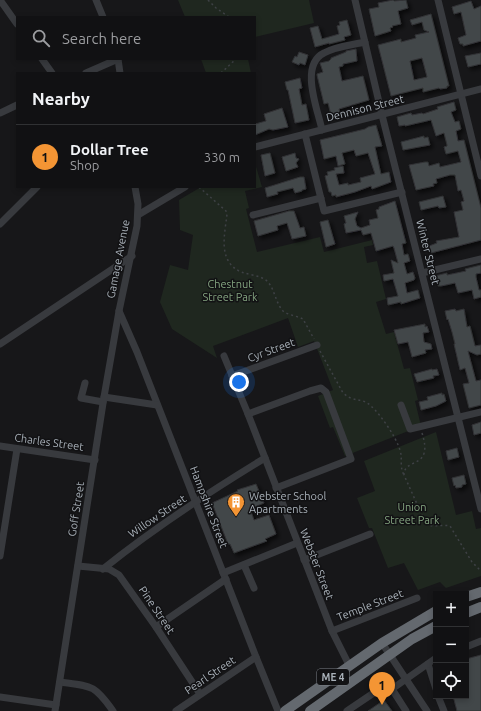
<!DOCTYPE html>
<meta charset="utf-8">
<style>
:root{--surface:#111113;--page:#1e1f21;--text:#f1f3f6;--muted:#9c9da0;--line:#303133;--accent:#f49534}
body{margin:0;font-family:Ubuntu,sans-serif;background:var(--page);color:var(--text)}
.controls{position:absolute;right:12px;bottom:12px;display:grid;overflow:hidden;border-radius:0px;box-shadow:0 2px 6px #0003}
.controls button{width:36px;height:36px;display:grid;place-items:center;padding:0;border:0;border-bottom:1px solid var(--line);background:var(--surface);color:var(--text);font:20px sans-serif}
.you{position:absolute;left:239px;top:382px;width:14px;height:14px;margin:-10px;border:3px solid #fff;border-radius:50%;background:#1a73e8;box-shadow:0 0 0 6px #1a73e833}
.badge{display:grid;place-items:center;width:26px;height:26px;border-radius:50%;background:var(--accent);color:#111;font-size:13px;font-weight:700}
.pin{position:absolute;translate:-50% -33px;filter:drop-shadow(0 1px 2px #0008)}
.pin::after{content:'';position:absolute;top:21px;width:14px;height:12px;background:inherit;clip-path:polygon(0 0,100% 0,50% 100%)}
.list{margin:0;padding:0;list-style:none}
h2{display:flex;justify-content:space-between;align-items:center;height:52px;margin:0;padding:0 16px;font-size:17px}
h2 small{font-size:13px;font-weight:400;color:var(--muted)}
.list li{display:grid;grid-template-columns:26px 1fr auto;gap:12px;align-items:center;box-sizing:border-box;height:64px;padding:0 16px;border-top:1px solid var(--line)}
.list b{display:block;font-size:15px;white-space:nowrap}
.list p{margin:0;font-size:13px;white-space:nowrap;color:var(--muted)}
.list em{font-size:13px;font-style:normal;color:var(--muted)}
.icon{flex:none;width:22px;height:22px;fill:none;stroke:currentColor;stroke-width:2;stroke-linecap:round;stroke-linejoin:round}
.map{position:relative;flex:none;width:481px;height:711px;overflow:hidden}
.search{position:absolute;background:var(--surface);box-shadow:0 2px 6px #0003;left:16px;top:16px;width:240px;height:44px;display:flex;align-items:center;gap:10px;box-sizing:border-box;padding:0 14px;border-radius:0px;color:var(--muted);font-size:15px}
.panel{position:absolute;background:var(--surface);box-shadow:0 2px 6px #0003;left:16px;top:72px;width:240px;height:116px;border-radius:0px}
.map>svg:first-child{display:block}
.green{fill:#1f271f}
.building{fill:#434649;stroke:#313235;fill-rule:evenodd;filter:url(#shadow)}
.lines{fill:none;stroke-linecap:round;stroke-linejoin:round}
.path{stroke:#3e4145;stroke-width:1.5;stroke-dasharray:2 3;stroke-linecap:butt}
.minor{stroke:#383a3e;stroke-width:7}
.highway{stroke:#64696f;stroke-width:10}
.labels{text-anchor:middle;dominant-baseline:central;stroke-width:3;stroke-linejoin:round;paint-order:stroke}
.shield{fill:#121214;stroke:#7c8188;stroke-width:1}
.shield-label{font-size:10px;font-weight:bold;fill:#a9b1b9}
.street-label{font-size:11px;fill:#a9b1b9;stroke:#121214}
.park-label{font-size:11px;fill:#84a480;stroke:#121214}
.poi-label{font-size:11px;fill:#a9b1b9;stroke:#121214;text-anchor:start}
</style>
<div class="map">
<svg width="481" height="711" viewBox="0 0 481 711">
<defs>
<filter id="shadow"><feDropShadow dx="3" dy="3" stdDeviation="2" flood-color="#0009"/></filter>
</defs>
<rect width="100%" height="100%" fill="#171719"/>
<g class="green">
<polygon points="178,0 309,0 314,23 255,37 255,17 185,17"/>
<polygon points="201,59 248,59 251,73 206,73"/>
<polygon points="255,163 262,187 245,191 249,208 246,209 257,252 320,237 324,252 372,240 373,245 364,247 367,263 377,261 386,299 376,302 386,334 394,332 404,369 410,368 418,400 415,401 421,426 345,456 333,427 330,428 318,396 333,390 314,341 298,347 288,318 213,346 217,358 172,329 160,302 170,265 188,270 193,235 180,230 179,200 201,187 255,187"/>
<polygon points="436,432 456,515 472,511 476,529 481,528 481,576 446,588 440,582 418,590 404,563 388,568 372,528 369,528 357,498 375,491 364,461"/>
</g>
<g class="building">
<polygon points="393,0 394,1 406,0 408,8 398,11 401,24 392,26 393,27 390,28 391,31 375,36 369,9 379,7 378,3"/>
<polygon points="471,1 474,9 481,6 481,41 463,46 463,44 460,44 458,38 466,35 461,12 454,14 452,7"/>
<path d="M431,14L449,86H447V88L440,89L439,88L423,92V88L391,96L378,45L401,39V42L416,38L415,35L429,32L424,30L422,22L412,25L410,20ZM422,58L427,77L414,80L410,61Z"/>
<polygon points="347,20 351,35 344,37 345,40 329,44 329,43 315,47 310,28 318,26 322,39 339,34 337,26 340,25 339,22"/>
<polygon points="356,49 357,61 343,64 343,66 339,67 342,81 363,76 369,100 339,109 340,113 331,115 328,103 324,104 317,75 317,74 323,72 320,63 329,61 331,59 331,58 346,52 346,51"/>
<polygon points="299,52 308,55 305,65 300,63 299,65 292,62 295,56 297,57"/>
<polygon points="481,53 481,64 468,67 465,56"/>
<polygon points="300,78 302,88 299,89 302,105 306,104 309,120 295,123 288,90 287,90 285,82"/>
<polygon points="454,102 456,110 451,112 455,122 459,121 461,129 456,131 458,141 464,140 481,208 481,240 431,253 429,246 437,243 436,241 459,237 454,212 463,210 461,202 464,201 461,190 458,191 455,175 450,175 436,179 437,183 433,184 434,186 416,190 409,165 425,162 428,162 429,166 439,163 440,167 461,162 458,151 446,154 444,147 447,146 447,145 444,133 436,136 431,120 405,126 405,125 399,126 397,117 411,113 412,115 422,113 423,114 438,109 437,107"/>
<polygon points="282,108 288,127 273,130 269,129 255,135 255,124 266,121 264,114"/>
<polygon points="376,125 382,146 375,147 381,174 389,172 391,182 372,189 371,186 355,192 336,197 336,195 332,196 331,192 329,192 325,176 328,175 327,172 335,170 334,168 343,166 344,173 336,174 339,185 348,183 348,185 361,182 360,178 375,174 368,153 356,156 354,150 342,153 345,164 338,166 336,156 324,159 320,140 365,129 368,127"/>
<polygon points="424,136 424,138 428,137 430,145 403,150 401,142"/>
<polygon points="270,153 275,173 265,176 261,155"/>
<polygon points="295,153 296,158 299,159 296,163 298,167 286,171 282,157"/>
<polygon points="300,177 304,177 306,189 302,190 302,191 295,193 293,188 277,192 278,194 267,197 265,188"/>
<polygon points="443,196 446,207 439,208 438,206 421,210 419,202"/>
<polygon points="395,201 406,243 402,244 404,255 408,254 410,261 404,263 407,274 413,272 415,278 414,280 405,283 407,293 418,290 420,298 401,304 401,302 388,305 387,298 398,296 393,279 384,281 383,275 394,273 391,260 398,263 394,248 393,246 376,251 371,233 363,235 361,230 346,233 344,224 346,223 344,216 358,212 355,219 357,226 361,228 370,225 369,220 378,218 376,210 379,209 379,207"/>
<polygon points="289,211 294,211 300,228 304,227 306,236 292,239 287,223 277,226 278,230 258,236 254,221"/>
<polygon points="328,220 335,244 326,247 320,222"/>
<polygon points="481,265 481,273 476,274 476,277 479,290 481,290 481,297 474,299 472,290 458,293 455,283 441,286 438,286 438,282 436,282 435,276 447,273 447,275 466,271 465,269"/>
<polygon points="455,309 456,311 464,309 467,327 470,326 475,346 481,345 481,354 477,355 468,351 476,381 481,380 481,405 469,408 463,384 469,383 465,368 460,370 454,344 455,344 452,332 448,319 447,320 445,311"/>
<polygon points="425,324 425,327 427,326 429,332 423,333 424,342 431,344 432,349 425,350 426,353 412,357 408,342 398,344 394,330"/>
<polygon points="432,369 432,370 437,369 439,375 433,376 434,378 417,382 414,374"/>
<polygon points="442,393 442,395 444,394 446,401 436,406 421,410 419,402 428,400 427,397"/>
<polygon points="481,422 481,433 474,435 472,425"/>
<polygon points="457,448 459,457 448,460 446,451"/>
<polygon points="464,475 466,484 462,485 462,487 456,488 455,485 454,486 452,478"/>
<polygon points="256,484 264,503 250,509 254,520 269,515 276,534 265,539 267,541 234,553 230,544 228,544 212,503 238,491 237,490"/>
<polygon points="481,655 481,711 457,711 453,696 466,696 466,659"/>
<polygon points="384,700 392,711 368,711"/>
</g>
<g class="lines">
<g class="path">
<polyline points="208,0 216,8 229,17"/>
<polyline points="221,73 236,59"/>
<path d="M199,187L226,211L227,214C225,234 217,261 241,272C249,275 260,275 267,281C275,289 275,302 283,311C288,315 297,316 303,319L314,339"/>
<path d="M320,351L343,393C354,403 362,397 371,406C381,415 396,437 400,450C403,460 399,465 404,475"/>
<path d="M422,433C434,470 404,457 404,475L426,524C434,528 442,524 450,526L472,562L481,571"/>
</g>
<g class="minor">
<polyline points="0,0 17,24"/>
<polyline points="96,0 103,17"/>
<polyline points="355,0 382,115 481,509"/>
<polyline points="438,0 481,176"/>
<polyline points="42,59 52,73"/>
<polyline points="118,59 120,73"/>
<polyline points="86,73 118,59"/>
<polyline points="0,113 17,105"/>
<path d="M322,130C318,110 299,65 324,53C336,46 352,45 365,42"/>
<polyline points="305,134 324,211 402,192"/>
<polyline points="255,147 481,89"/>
<polyline points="138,215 185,187"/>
<polyline points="253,215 321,198"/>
<polyline points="0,224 37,187"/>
<polyline points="422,273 481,259"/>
<polyline points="119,311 137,352 256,657 278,711"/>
<polyline points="0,344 132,256"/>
<polyline points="224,356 248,414 332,631 349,665"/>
<polyline points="232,376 317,345"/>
<polyline points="85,383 81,398 103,402"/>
<polyline points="104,397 157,405"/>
<polyline points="401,405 410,429 481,412"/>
<polyline points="248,414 310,391 321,388 326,392 351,459 276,488"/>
<polyline points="0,446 95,460"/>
<polyline points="0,556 17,449"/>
<polyline points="304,560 370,534"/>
<polyline points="244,565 254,588"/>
<polyline points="78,566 109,569 119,575 156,627 200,694"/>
<path d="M103,569C154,528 209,492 265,458"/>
<polyline points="223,573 297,543"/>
<polyline points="156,627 226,579"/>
<polyline points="332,631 417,598"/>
<polyline points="382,643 427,711"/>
<polyline points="466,647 481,641"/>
<polyline points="428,664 436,689"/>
<path d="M60,682C91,686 94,684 113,711"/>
<polyline points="392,689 406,711"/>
<polyline points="438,696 444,711"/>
<polyline points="0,697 56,705"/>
<polyline points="55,711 104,397 119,311 137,226 138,204 135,187"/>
<polyline points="176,711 256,657"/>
<polyline points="347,711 378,690 392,689 436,658"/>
</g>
<g class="highway">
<polyline points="466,597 481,592"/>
<polyline points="466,613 481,607"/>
<polyline points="285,711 382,643 436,611"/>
<polyline points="310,711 412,639 436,626"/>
</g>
</g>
<defs>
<g id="building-pin" transform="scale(0.9)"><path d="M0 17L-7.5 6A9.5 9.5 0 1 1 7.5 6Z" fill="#f49534" stroke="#121214"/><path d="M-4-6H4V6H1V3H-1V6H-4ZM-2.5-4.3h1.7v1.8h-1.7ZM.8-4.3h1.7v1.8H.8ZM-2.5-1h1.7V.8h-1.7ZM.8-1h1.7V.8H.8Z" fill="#fff"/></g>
</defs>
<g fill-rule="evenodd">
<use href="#building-pin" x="236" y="502"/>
</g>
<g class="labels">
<rect class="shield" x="317" y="669" width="32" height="16" rx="3"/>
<g class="shield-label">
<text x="333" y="677">ME 4</text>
</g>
<g class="street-label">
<text transform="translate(365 108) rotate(-14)">Dennison Street</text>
<text transform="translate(428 252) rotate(76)">Winter Street</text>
<text transform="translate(118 259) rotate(-79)">Gamage Avenue</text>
<text transform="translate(271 350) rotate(-20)">Cyr Street</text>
<text transform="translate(49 442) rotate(8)">Charles Street</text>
<text transform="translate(209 507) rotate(69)">Hampshire Street</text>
<text transform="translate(76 509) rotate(-81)">Goff Street</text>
<text transform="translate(157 516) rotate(-34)">Willow Street</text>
<text transform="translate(317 564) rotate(69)">Webster Street</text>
<text transform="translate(370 605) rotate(-21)">Temple Street</text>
<text transform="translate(157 610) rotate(56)">Pine Street</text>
<text transform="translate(210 675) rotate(-34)">Pearl Street</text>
</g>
<g class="park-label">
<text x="230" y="284">Chestnut<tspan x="230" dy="13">Street Park</tspan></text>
<text x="412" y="507">Union<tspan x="412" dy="13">Street Park</tspan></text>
</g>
<g class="poi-label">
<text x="249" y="496">Webster School<tspan x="249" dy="13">Apartments</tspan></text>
</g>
</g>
</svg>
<div class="controls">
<button>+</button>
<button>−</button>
<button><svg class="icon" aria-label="locate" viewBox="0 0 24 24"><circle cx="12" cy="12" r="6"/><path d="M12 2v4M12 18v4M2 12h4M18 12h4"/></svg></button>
</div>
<div class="you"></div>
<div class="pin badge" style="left:382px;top:705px">1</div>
<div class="search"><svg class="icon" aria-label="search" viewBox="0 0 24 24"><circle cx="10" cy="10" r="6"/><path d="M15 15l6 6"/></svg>Search here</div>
<section class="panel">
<h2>Nearby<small></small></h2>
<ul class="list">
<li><span class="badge">1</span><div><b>Dollar Tree</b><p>Shop</p></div><em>330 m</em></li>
</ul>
</section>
</div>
